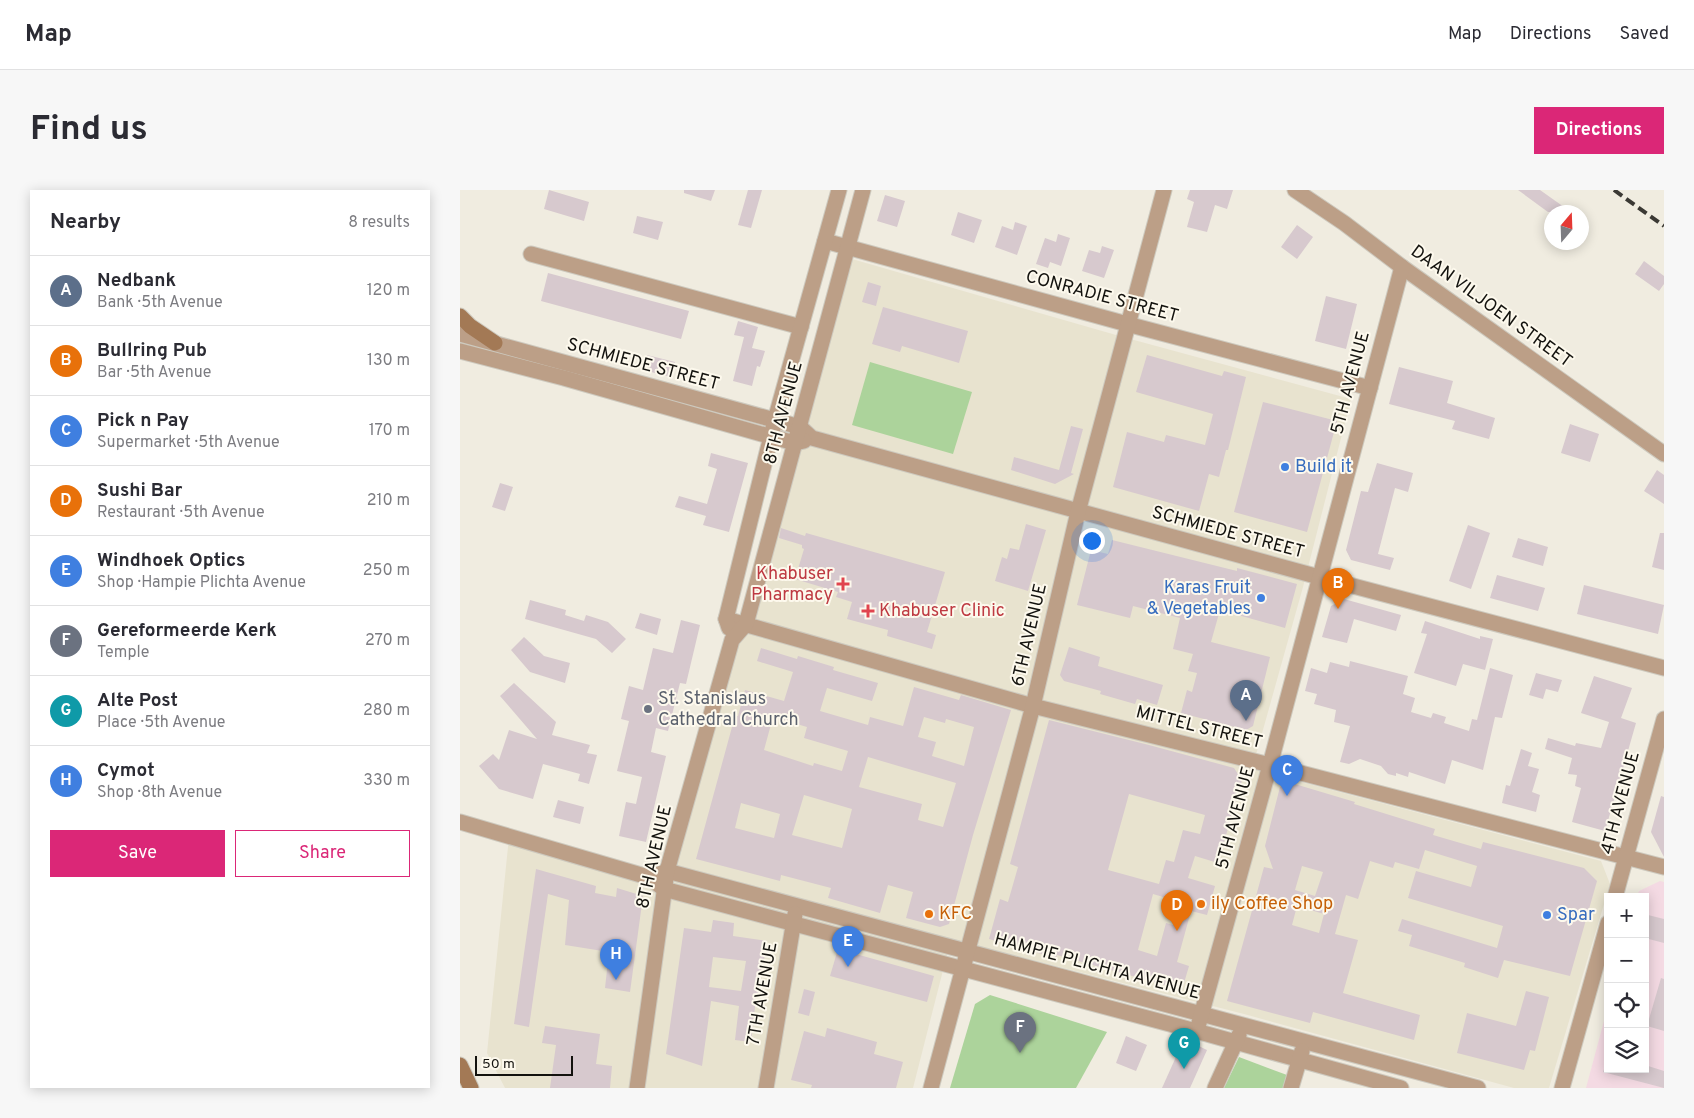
<!DOCTYPE html>
<meta charset="utf-8">
<style>
:root{--surface:#fff;--page:#f7f7f7;--text:#2b2b33;--muted:#7c7c81;--line:#e1e1e2;--accent:#db2777}
body{margin:0;font-family:Overpass,sans-serif;background:var(--page);color:var(--text)}
.controls{position:absolute;right:15px;bottom:15px;display:grid;overflow:hidden;border-radius:0px;box-shadow:0 2px 12px #0003}
.controls button{width:45px;height:45px;display:grid;place-items:center;padding:0;border:0;border-bottom:1px solid var(--line);background:var(--surface);color:var(--text);font:25px sans-serif}
.compass{position:absolute;left:1084px;top:15px;width:45px;height:45px;border-radius:50%;background:var(--surface);box-shadow:0 2px 12px #0003;rotate:19deg}
.scale{position:absolute;left:15px;bottom:12px;width:98px;box-sizing:border-box;padding-left:5px;border:2px solid #13120e;border-top:0;font-size:14px;line-height:18px;white-space:nowrap;color:#13120e;-webkit-text-stroke:4px #fdf9ed;paint-order:stroke}
.you{position:absolute;left:631px;top:350px;width:18px;height:18px;margin:-12px;border:4px solid #fff;border-radius:50%;background:#1a73e8;box-shadow:0 0 0 8px #1a73e833}
.badge{display:grid;place-items:center;width:32px;height:32px;border-radius:50%;background:var(--accent);color:#fff;font-size:16px;font-weight:700}
.pin{position:absolute;translate:-50% -41px;filter:drop-shadow(0 1px 2px #0008)}
.pin::after{content:'';position:absolute;top:26px;width:18px;height:15px;background:inherit;clip-path:polygon(0 0,100% 0,50% 100%)}
.list{margin:0;padding:0;list-style:none}
h2{display:flex;justify-content:space-between;align-items:center;height:65px;margin:0;padding:0 20px;font-size:21px}
h2 small{font-size:16px;font-weight:400;color:var(--muted)}
.list li{display:grid;grid-template-columns:32px 1fr auto;gap:15px;align-items:center;box-sizing:border-box;height:70px;padding:0 20px;border-top:1px solid var(--line)}
.list b{display:block;font-size:19px;white-space:nowrap}
.list p{margin:0;font-size:16px;white-space:nowrap;color:var(--muted)}
.list em{font-size:16px;font-style:normal;color:var(--muted)}
.actions{display:flex;gap:10px;padding:15px 20px}
.actions a{flex:1;padding:11px 0;border:1px solid var(--accent);border-radius:0px;text-align:center;font-size:18px;color:var(--accent)}
.actions .main{background:var(--accent);color:#fff}
.icon{flex:none;width:28px;height:28px;fill:none;stroke:currentColor;stroke-width:2;stroke-linecap:round;stroke-linejoin:round}
.map{position:relative;flex:none;width:1204px;height:898px;overflow:hidden;border-radius:0px}
header{display:flex;align-items:center;gap:30px;box-sizing:border-box;height:70px;padding:0 25px;background:var(--surface);border-bottom:1px solid var(--line)}
header strong{font-size:24px}
nav{display:flex;gap:28px;margin-inline-start:auto;font-size:18px}
.intro{display:flex;align-items:center;justify-content:space-between;box-sizing:border-box;height:120px;padding:0 30px}
h1{margin:0;font-size:35px}
.button{padding:12px 22px;border-radius:0px;background:var(--accent);color:#fff;font-size:18px;font-weight:700}
main{display:flex;gap:30px;padding:0 30px}
aside{flex:1;background:var(--surface);border-radius:0px;box-shadow:0 2px 12px #0003}
.map>svg:first-child{display:block}
.built{fill:#e8e3cf}
.education{fill:#f4dae3}
.green{fill:#acd39b}
.building{fill:#d7c9ce;fill-rule:evenodd}
.lines{fill:none;stroke-linecap:round;stroke-linejoin:round}
.street-casing{stroke:#cdc9be;stroke-width:17}
.secondary-casing{stroke:#cdc9be;stroke-width:17}
.street{stroke:#bc9f87;stroke-width:15}
.secondary{stroke:#a37955;stroke-width:15}
.rail{stroke:#3b3934;stroke-width:4;stroke-dasharray:10 5;stroke-linecap:butt}
.shop-dot{fill:#3f7fe0;stroke:#fdf9ed;stroke-width:2}
.health-dot{fill:#e0444e;stroke:#fdf9ed;stroke-width:2}
.worship-dot{fill:#6b7280;stroke:#fdf9ed;stroke-width:2}
.food-dot{fill:#e8710a;stroke:#fdf9ed;stroke-width:2}
.labels{text-anchor:middle;dominant-baseline:central;stroke-width:4;stroke-linejoin:round;paint-order:stroke}
.street-label{font-size:18px;fill:#13120e;stroke:#fdf9ed}
.shop-label{font-size:18px;fill:#366cbe;stroke:#fdf9ed;text-anchor:start}
.health-label{font-size:18px;fill:#be3a42;stroke:#fdf9ed;text-anchor:end}
.worship-label{font-size:18px;fill:#5b616d;stroke:#fdf9ed;text-anchor:start}
.food-label{font-size:18px;fill:#c56008;stroke:#fdf9ed;text-anchor:start}
</style>
<header>
<strong>Map</strong>
<nav><a>Map</a><a>Directions</a><a>Saved</a></nav>
</header>
<div class="intro"><h1>Find us</h1><a class="button">Directions</a></div>
<main>
<aside>
<h2>Nearby<small>8 results</small></h2>
<ul class="list">
<li><span class="badge" style="background:#5c6f8a">A</span><div><b>Nedbank</b><p>Bank · 5th Avenue</p></div><em>120 m</em></li>
<li><span class="badge" style="background:#e8710a">B</span><div><b>Bullring Pub</b><p>Bar · 5th Avenue</p></div><em>130 m</em></li>
<li><span class="badge" style="background:#3f7fe0">C</span><div><b>Pick n Pay</b><p>Supermarket · 5th Avenue</p></div><em>170 m</em></li>
<li><span class="badge" style="background:#e8710a">D</span><div><b>Sushi Bar</b><p>Restaurant · 5th Avenue</p></div><em>210 m</em></li>
<li><span class="badge" style="background:#3f7fe0">E</span><div><b>Windhoek Optics</b><p>Shop · Hampie Plichta Avenue</p></div><em>250 m</em></li>
<li><span class="badge" style="background:#6b7280">F</span><div><b>Gereformeerde Kerk</b><p>Temple</p></div><em>270 m</em></li>
<li><span class="badge" style="background:#0f9aa8">G</span><div><b>Alte Post</b><p>Place · 5th Avenue</p></div><em>280 m</em></li>
<li><span class="badge" style="background:#3f7fe0">H</span><div><b>Cymot</b><p>Shop · 8th Avenue</p></div><em>330 m</em></li>
</ul>
<div class="actions"><a class="main">Save</a><a>Share</a></div>
</aside>
<div class="map">
<svg width="1204" height="898" viewBox="0 0 1204 898">
<rect width="100%" height="100%" fill="#f0ece0"/>
<polygon class="built" points="385,67 663,147 891,209 843,397 792,579 1141,671 1150,694 1089,898 1054,898 784,824 491,749 453,898 45,898 27,863 49,647 203,699 272,450 286,434"/>
<polygon class="education" points="1200,691 1204,692 1204,898 1126,898 1148,816 1148,879 1185,879 1185,707 1177,707 1179,701"/>
<g class="green">
<polygon points="410,172 512,202 493,264 392,235"/>
<polygon points="530,805 647,842 616,898 490,898 515,814"/>
<polygon points="779,867 827,885 823,898 764,898"/>
</g>
<g class="building">
<polygon points="89,0 129,12 124,31 84,19"/>
<polygon points="224,0 255,0 251,11 224,3"/>
<polygon points="288,0 302,0 291,38 278,35"/>
<polygon points="730,0 773,0 767,19 755,15 747,42 727,37 734,12 727,9"/>
<polygon points="1058,0 1080,0 1111,22 1088,22"/>
<polygon points="425,5 445,11 437,37 417,31"/>
<polygon points="498,22 522,30 514,53 491,45"/>
<polygon points="177,26 203,32 198,50 173,43"/>
<polygon points="555,32 567,36 557,65 535,57 542,36 553,40"/>
<polygon points="837,35 853,47 837,69 821,57"/>
<polygon points="598,44 610,48 601,76 590,72 588,78 576,74 585,48 596,52"/>
<polygon points="642,56 654,60 644,88 622,81 629,60 640,63"/>
<polygon points="1184,71 1204,86 1204,94 1199,101 1175,84"/>
<polygon points="88,83 229,121 221,149 81,111"/>
<polygon points="408,92 421,96 416,116 402,112"/>
<polygon points="866,106 897,114 886,159 855,151"/>
<polygon points="423,117 508,141 499,173 442,156 440,162 412,154"/>
<polygon points="278,131 298,137 292,158 305,161 300,177 297,176 292,196 273,191 284,147 274,145"/>
<polygon points="187,165 215,172 211,187 183,180"/>
<polygon points="687,165 762,186 764,181 786,187 768,260 766,260 759,287 749,284 739,321 653,297 667,242 704,252 706,245 745,255 753,224 676,202"/>
<polygon points="939,177 993,191 987,213 1035,228 1029,249 992,239 995,231 929,214"/>
<polygon points="803,212 877,231 847,342 774,322"/>
<polygon points="1110,234 1139,244 1130,272 1101,263"/>
<polygon points="611,236 623,239 611,283 614,284 595,294 551,280 554,267 599,280"/>
<polygon points="251,263 288,273 269,342 243,335 246,326 215,317 219,306 247,314 257,279 248,276"/>
<polygon points="917,273 953,283 948,302 935,298 918,364 934,368 930,380 891,370 886,360 901,301 908,302"/>
<polygon points="1197,280 1204,285 1204,314 1184,301"/>
<polygon points="40,293 53,297 45,321 32,317"/>
<polygon points="566,334 586,340 568,401 535,391 542,367 547,369 550,358 559,360"/>
<polygon points="1008,335 1030,343 1011,399 989,391"/>
<polygon points="321,338 345,346 346,343 485,382 467,442 476,445 472,459 427,446 428,440 387,429 392,412 376,407 378,402 335,389 344,359 342,358 342,355 319,348"/>
<polygon points="1200,343 1204,343 1204,380 1192,377"/>
<polygon points="1058,348 1088,357 1083,376 1052,367"/>
<polygon points="652,350 777,381 777,378 837,394 825,438 760,420 751,452 810,467 793,536 786,540 721,523 727,500 732,502 737,483 728,481 733,464 713,459 720,428 673,416 670,428 617,415 631,360 648,364"/>
<polygon points="1037,385 1085,398 1078,421 1030,408"/>
<polygon points="1124,395 1204,415 1198,444 1117,424"/>
<polygon points="884,409 941,425 936,441 894,429 887,453 862,447 871,416"/>
<polygon points="70,410 106,420 105,425 124,431 126,425 148,432 166,449 152,463 136,449 65,429"/>
<polygon points="180,423 201,429 197,445 175,438"/>
<polygon points="221,430 240,435 226,494 220,493 208,541 196,538 191,562 206,566 186,652 159,646 166,612 176,614 182,587 157,581 169,531 161,529 169,496 183,500 193,458 213,463"/>
<polygon points="965,431 1020,449 1020,446 1033,449 1025,480 1003,474 996,496 954,483 967,444 961,443"/>
<polygon points="64,447 84,466 110,473 105,493 70,482 51,460"/>
<polygon points="609,457 640,467 638,476 703,495 697,515 677,509 675,514 640,504 641,501 604,491 600,485"/>
<path d="M301,458L337,469L338,466L374,477L373,480L418,493L412,511L367,498L360,521L408,535L410,527L443,536L454,497L499,510L501,505L551,520L513,645L489,734L480,737L446,728L453,702L428,695L420,723L368,708L371,698L321,685L320,691L236,669L275,526H278L285,500L324,511L333,482L297,471ZM313,527L347,537L344,548L388,561L382,581L354,573L353,576L304,560ZM464,527L485,533L486,529L514,537L504,576L472,566L476,552L458,547ZM408,567L496,593L483,637L458,630L462,614L399,597ZM344,605L392,619L382,658L332,645ZM281,613L320,624L314,648L275,638Z"/>
<polygon points="890,471 948,486 943,504 955,508 951,522 971,528 973,523 986,527 984,533 1009,541 1012,529 1017,530 1030,478 1053,485 1042,528 1035,527 1023,580 992,570 985,594 949,582 948,587 936,583 936,586 928,584 921,576 900,569 889,574 880,572 890,536 874,532 876,520 854,514 857,504 845,501 851,478 867,483 870,472 889,477"/>
<polygon points="1076,483 1102,490 1098,502 1086,499 1083,509 1069,505"/>
<polygon points="1134,486 1172,498 1161,528 1176,533 1145,641 1112,632 1121,598 1115,596 1117,585 1108,584 1112,568 1085,559 1088,548 1115,556 1116,553 1141,558 1149,532 1121,523"/>
<polygon points="54,493 96,532 92,545 130,555 127,563 137,565 129,594 118,591 120,584 83,574 73,609 39,599 19,576 33,564 39,570 49,540 77,549 40,506"/>
<path d="M589,530L689,555L774,578L782,590L758,673L735,666L728,688L755,696L747,725L731,721L717,772L729,776L722,800L597,765L596,768L529,749L540,709L548,712L558,677L550,674ZM669,604L745,625L740,644L723,640L714,672L706,670L699,694L648,680ZM693,704L720,712L713,735L706,733L697,766L678,760Z"/>
<polygon points="1061,559 1072,563 1068,576 1079,579 1072,602 1080,605 1076,622 1042,613 1046,595 1050,596"/>
<path d="M828,592L895,612L894,614L975,639L973,645L1021,659L1023,652L1124,678L1137,691L1110,786L1044,770L1038,788L1004,777L1005,773L949,756L952,745L938,741L942,729L1037,758L1043,736L948,708L956,681L1011,697L1017,676L965,660L959,679L935,672L933,678L910,671L898,709L886,705L875,744L898,750L883,803L960,825L954,850L853,822L850,833L767,811L804,677L813,679L805,656L820,597ZM842,676L863,682L855,706L835,700ZM837,716L864,724L859,743L832,735Z"/>
<polygon points="1201,606 1204,607 1204,667 1191,642"/>
<polygon points="98,610 124,617 120,634 93,627"/>
<polygon points="76,679 136,696 135,703 156,707 157,698 183,706 170,802 145,798 149,762 105,755 109,710 88,704 69,837 54,834"/>
<polygon points="1188,725 1204,729 1204,753 1185,748 1185,735"/>
<path d="M253,730L274,733L273,746L307,751L298,808H296L291,852L275,850L279,816L251,811L242,876L206,864L224,738L251,742ZM253,767L286,771L281,801L249,797Z"/>
<polygon points="378,759 474,786 467,812 370,786"/>
<polygon points="1201,788 1204,789 1204,841 1187,836"/>
<polygon points="344,799 355,802 349,826 338,823"/>
<polygon points="1066,801 1089,807 1075,861 1070,860 1064,880 997,863 1007,823 1056,836"/>
<polygon points="85,836 140,844 136,874 152,876 150,898 90,898 96,855 82,853"/>
<polygon points="367,838 417,852 414,864 443,872 436,898 351,898 352,895 331,890 344,841 365,847"/>
<polygon points="666,846 687,855 676,881 656,873"/>
<polygon points="724,849 747,860 730,898 702,898"/>
<polygon points="1185,875 1204,881 1204,898 1143,882 1144,879 1185,879"/>
</g>
<g class="lines">
<g class="street-casing">
<g id="street">
<polyline points="835,0 884,33 942,77 1204,264"/>
<polyline points="365,51 667,134 910,198"/>
<polyline points="71,64 341,137"/>
<polyline points="0,144 340,237 352,248 859,387 1204,478"/>
<polyline points="0,161 104,188 312,247 335,253 344,251"/>
<polyline points="266,429 573,516 810,575 1204,677"/>
<polyline points="269,438 266,429 315,230 379,0"/>
<polyline points="0,632 188,687 204,699 736,841 941,898"/>
<polyline points="199,684 207,681 1018,898"/>
<polyline points="1155,707 1204,529"/>
<polyline points="739,833 810,575 942,77"/>
<polyline points="177,898 207,681 272,450 286,434 403,0"/>
<polyline points="306,898 335,724"/>
<polyline points="471,898 573,516 618,322 704,0"/>
<polyline points="755,898 779,845"/>
<polyline points="831,898 842,861"/>
<polyline points="1102,898 1148,733"/>
</g>
</g>
<g class="secondary-casing">
<g id="secondary">
<polyline points="0,126 10,136 35,153"/>
<polyline points="0,875 11,898"/>
</g>
</g>
<use href="#street" class="street"/>
<use href="#secondary" class="secondary"/>
<polyline class="rail" points="1154,0 1204,36"/>
</g>
<g class="shop-dot">
<circle cx="825" cy="277" r="5"/>
<circle cx="801" cy="408" r="5"/>
<circle cx="1087" cy="725" r="5"/>
</g>
<g class="health-dot">
<path d="M380.5 386.5h5v5h5v5h-5v5h-5v-5h-5v-5h5z"/>
<path d="M405.5 413.5h5v5h5v5h-5v5h-5v-5h-5v-5h5z"/>
</g>
<circle class="worship-dot" cx="188" cy="519" r="5"/>
<g class="food-dot">
<circle cx="741" cy="714" r="5"/>
<circle cx="469" cy="724" r="5"/>
</g>
<g class="labels">
<g class="street-label">
<text transform="translate(642 107) rotate(15)">CONRADIE STREET</text>
<text transform="translate(1031 117) rotate(36)">DAAN VILJOEN STREET</text>
<text transform="translate(183 175) rotate(15)">SCHMIEDE STREET</text>
<text transform="translate(891 193) rotate(-75)">5TH AVENUE</text>
<text transform="translate(324 223) rotate(-75)">8TH AVENUE</text>
<text transform="translate(768 343) rotate(15)">SCHMIEDE STREET</text>
<text transform="translate(570 445) rotate(-77)">6TH AVENUE</text>
<text transform="translate(739 538) rotate(14)">MITTEL STREET</text>
<text transform="translate(1161 613) rotate(-75)">4TH AVENUE</text>
<text transform="translate(776 628) rotate(-75)">5TH AVENUE</text>
<text transform="translate(195 667) rotate(-77)">8TH AVENUE</text>
<text transform="translate(637 777) rotate(15)">HAMPIE PLICHTA AVENUE</text>
<text transform="translate(303 804) rotate(-80)">7TH AVENUE</text>
</g>
<g class="shop-label">
<text x="835" y="277">Build it</text>
<text x="791" y="398" text-anchor="end">Karas Fruit<tspan x="791" dy="21">&amp; Vegetables</tspan></text>
<text x="1097" y="725">Spar</text>
</g>
<g class="health-label">
<text x="373" y="384">Khabuser<tspan x="373" dy="21">Pharmacy</tspan></text>
<text x="419" y="421" text-anchor="start">Khabuser Clinic</text>
</g>
<g class="worship-label">
<text x="198" y="509">St. Stanislaus<tspan x="198" dy="21">Cathedral Church</tspan></text>
</g>
<g class="food-label">
<text x="751" y="714">ily Coffee Shop</text>
<text x="479" y="724">KFC</text>
</g>
</g>
</svg>
<div class="controls">
<button>+</button>
<button>−</button>
<button><svg class="icon" aria-label="locate" viewBox="0 0 24 24"><circle cx="12" cy="12" r="6"/><path d="M12 2v4M12 18v4M2 12h4M18 12h4"/></svg></button>
<button><svg class="icon" aria-label="layers" viewBox="0 0 24 24"><path d="M12 4l9 5-9 5-9-5zM3 14l9 5 9-5"/></svg></button>
</div>
<svg class="compass" viewBox="-18 -18 36 36"><path d="M0-13l5 13h-10z" fill="#e53935"/><path d="M0 13l5-13h-10z" fill="#7c7c81"/></svg>
<div class="scale">50 m</div>
<div class="you"></div>
<div class="pin badge" style="left:786px;top:531px;background:#5c6f8a">A</div>
<div class="pin badge" style="left:878px;top:419px;background:#e8710a">B</div>
<div class="pin badge" style="left:827px;top:606px;background:#3f7fe0">C</div>
<div class="pin badge" style="left:717px;top:741px;background:#e8710a">D</div>
<div class="pin badge" style="left:388px;top:777px;background:#3f7fe0">E</div>
<div class="pin badge" style="left:560px;top:863px;background:#6b7280">F</div>
<div class="pin badge" style="left:724px;top:879px;background:#0f9aa8">G</div>
<div class="pin badge" style="left:156px;top:790px;background:#3f7fe0">H</div>
</div>
</main>
